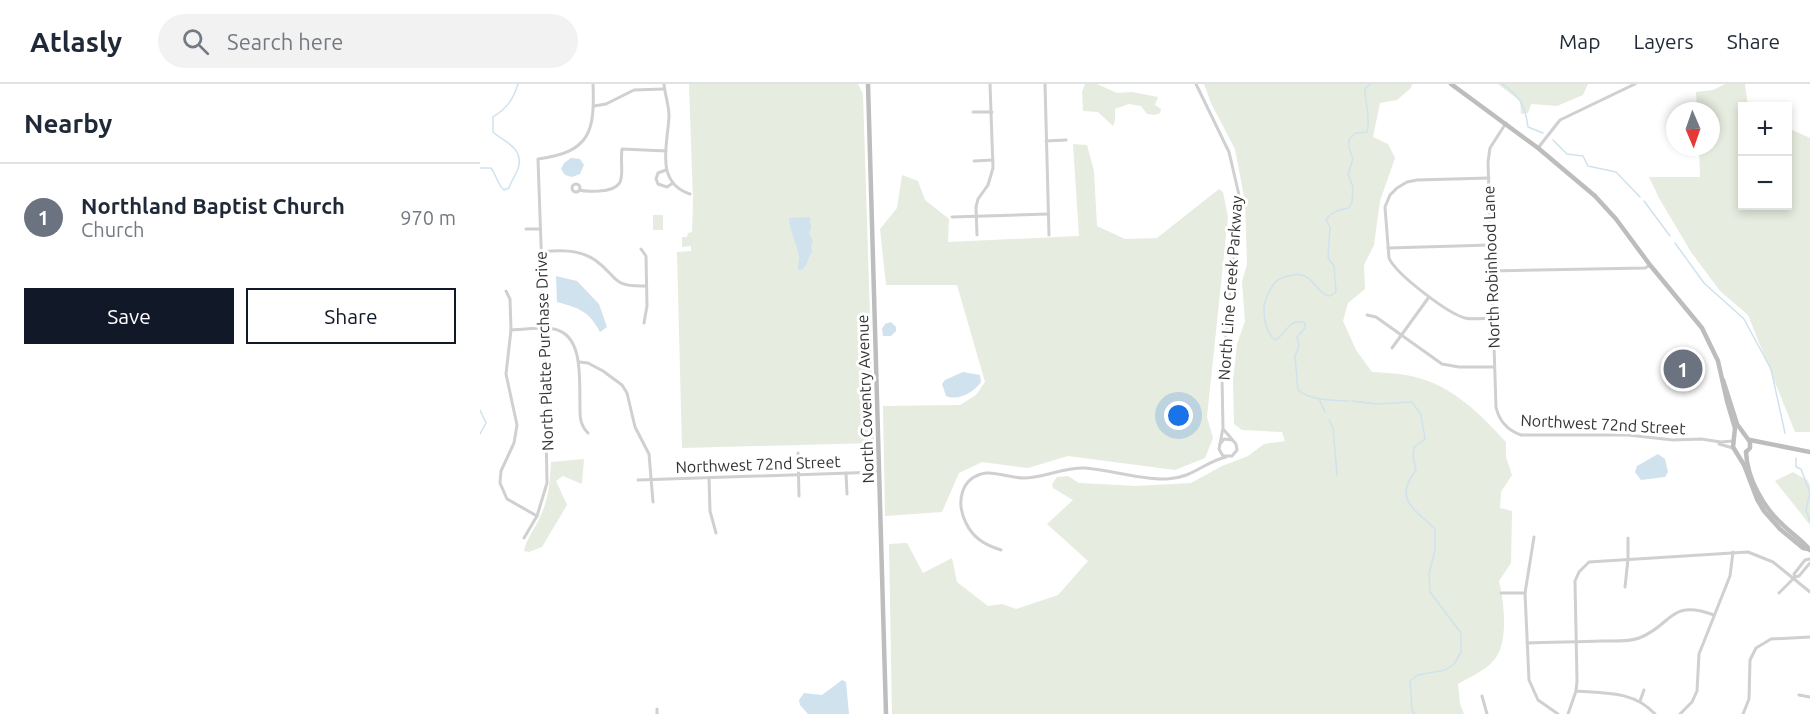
<!DOCTYPE html>
<meta charset="utf-8">
<style>
:root{--surface:#fff;--page:#f2f2f3;--text:#1f2937;--muted:#747a83;--line:#e0e1e3;--accent:#111827}
body{margin:0;font-family:Ubuntu,sans-serif;background:var(--page);color:var(--text)}
.controls{position:absolute;right:18px;top:18px;display:grid;overflow:hidden;border-radius:0px;box-shadow:0 3px 9px #0003}
.controls button{width:54px;height:54px;display:grid;place-items:center;padding:0;border:0;border-bottom:2px solid var(--line);background:var(--surface);color:var(--text);font:30px sans-serif}
.compass{position:absolute;left:1186px;top:18px;width:54px;height:54px;border-radius:50%;background:var(--surface);box-shadow:0 3px 9px #0003;rotate:178deg}
.you{position:absolute;left:699px;top:332px;width:21px;height:21px;margin:-15px;border:4px solid #fff;border-radius:50%;background:#1a73e8;box-shadow:0 0 0 9px #1a73e833}
.badge{display:grid;place-items:center;width:39px;height:39px;border-radius:50%;background:var(--accent);color:#fff;font-size:20px;font-weight:700}
.pin{position:absolute;translate:-50% -50%;border:3px solid #fff;box-shadow:0 2px 6px #0006}
.list{margin:0;padding:0;list-style:none}
h2{display:flex;justify-content:space-between;align-items:center;height:78px;margin:0;padding:0 24px;font-size:26px}
h2 small{font-size:20px;font-weight:400;color:var(--muted)}
.list li{display:grid;grid-template-columns:39px 1fr auto;gap:18px;align-items:center;box-sizing:border-box;height:108px;padding:0 24px;border-top:2px solid var(--line)}
.list b{display:block;font-size:22px;white-space:nowrap}
.list p{margin:0;font-size:20px;white-space:nowrap;color:var(--muted)}
.list em{font-size:20px;font-style:normal;color:var(--muted)}
.actions{display:flex;gap:12px;padding:18px 24px}
.actions a{flex:1;padding:14px 0;border:2px solid var(--accent);border-radius:0px;text-align:center;font-size:21px;color:var(--accent)}
.actions .main{background:var(--accent);color:#fff}
.icon{flex:none;width:33px;height:33px;fill:none;stroke:currentColor;stroke-width:2;stroke-linecap:round;stroke-linejoin:round}
.map{position:relative;flex:none;width:1330px;height:630px;overflow:hidden}
header{display:flex;align-items:center;gap:36px;box-sizing:border-box;height:84px;padding:0 30px;background:var(--surface);border-bottom:2px solid var(--line)}
header strong{font-size:28px}
nav{display:flex;gap:33px;margin-inline-start:auto;font-size:21px}
.search{width:420px;height:54px;background:var(--page);display:flex;align-items:center;gap:15px;box-sizing:border-box;padding:0 21px;border-radius:33px;color:var(--muted);font-size:22px}
main{display:flex}
aside{flex:1;background:var(--surface)}
.map>svg:first-child{display:block}
.green{fill:#e6ecdf}
.water{fill:#cfe2ee}
.lines{fill:none;stroke-linecap:round;stroke-linejoin:round}
.stream{stroke:#cfe2ee;stroke-width:1.5}
.street{stroke:#d0d0d0;stroke-width:3}
.secondary{stroke:#bdbdbd;stroke-width:4.5}
.labels{text-anchor:middle;dominant-baseline:central;stroke-width:6;stroke-linejoin:round;paint-order:stroke}
.street-label{font-size:16px;fill:#333;stroke:#fff}
</style>
<header>
<strong>Atlasly</strong>
<div class="search"><svg class="icon" aria-label="search" viewBox="0 0 24 24"><circle cx="10" cy="10" r="6"/><path d="M15 15l6 6"/></svg>Search here</div>
<nav><a>Map</a><a>Layers</a><a>Share</a></nav>
</header>
<main>
<aside>
<h2>Nearby<small></small></h2>
<ul class="list">
<li><span class="badge" style="background:#6b7280">1</span><div><b>Northland Baptist Church</b><p>Church</p></div><em>970 m</em></li>
</ul>
<div class="actions"><a class="main">Save</a><a>Share</a></div>
</aside>
<div class="map">
<svg width="1330" height="630" viewBox="0 0 1330 630">
<rect width="100%" height="100%" fill="#fff"/>
<g class="green">
<polygon points="209,0 378,0 383,10 394,359 202,364 197,168 211,167 211,162 202,163 202,153 207,153 208,149 212,148 213,117"/>
<polygon points="605,0 617,0 637,9 652,8 678,13 675,21 681,25 680,29 675,31 667,30 661,22 649,20 635,25 635,37 633,42 618,28 603,27 602,8"/>
<path d="M724,0H932L931,4L917,16L900,19L893,53L908,60L915,74L900,117L894,161L884,181L885,205L868,219L863,237L876,266L892,288C906,289 921,289 935,293C973,302 1000,330 1026,358V373L1032,391L1021,408L1020,424L1032,427L1031,479L1019,497C1024,518 1028,554 1017,572C1009,585 990,593 978,600L980,620L984,630H412L409,460L427,459L443,489L472,474L477,498L508,522L522,520L536,525L578,511L608,477L567,440L593,416L573,404L572,400L577,393L588,392L599,399L656,402L711,399L742,382L768,372L784,360L805,357L802,348L762,346L754,340L753,296L757,260L765,237L762,198L767,180L765,118L755,65L731,19Z"/>
<polygon points="1018,0 1108,0 1103,11 1077,22 1051,20 1048,29 1041,30 1040,17"/>
<polygon points="1245,0 1265,0 1268,22 1262,22 1262,122 1308,122 1308,44 1330,54 1330,348 1315,348 1268,231 1240,207 1211,168 1179,114 1169,93 1220,93 1219,63 1231,63 1231,27 1217,27 1216,8 1233,6"/>
<polygon points="593,60 607,61 614,87 617,142 645,155 677,154 739,105 743,108 748,133 727,333 733,354 725,374 695,386 588,372 548,384 502,378 479,389 462,428 405,432 403,322 480,321 496,311 505,298 477,201 406,201 400,145 417,124 422,91 438,97 445,116 469,135 468,158 599,152"/>
<rect x="173" y="131" width="10" height="15"/>
<path d="M104,375L102,400L83,392L76,397L87,421L62,463L49,468L44,467C46,455 55,445 60,433C69,415 70,397 71,378Z"/>
<polygon points="1313,388 1328,397 1330,402 1330,441 1295,397"/>
</g>
<g class="water">
<polygon points="91,74 100,75 104,81 100,90 92,93 85,91 81,85 84,79"/>
<path d="M330,133L331,144L329,149L333,158L331,162L332,168C328,173 328,180 323,185L318,186C317,180 320,178 319,172C316,158 310,148 309,134Z"/>
<path d="M76,192L97,197L119,220L127,243L120,248C109,227 99,224 77,218Z"/>
<polygon points="411,238 416,243 416,247 411,252 403,252 402,245 405,240"/>
<path d="M483,288L500,291L501,298C493,309 478,317 466,312L462,300L465,296Z"/>
<polygon points="1178,370 1185,375 1188,388 1185,393 1161,396 1155,388 1157,382"/>
<polygon points="362,596 366,598 369,630 328,630 320,621 319,616 324,609 342,611"/>
</g>
<g class="lines">
<g class="stream">
<path d="M1022,0C1040,12 1045,21 1048,43L1063,49"/>
<polyline points="1073,56 1087,70 1103,72 1108,82 1136,88 1160,113"/>
<path d="M0,84H11C17,92 17,100 24,106L29,104C31,97 38,88 39,81C42,63 24,58 13,48V33C27,24 33,16 38,0"/>
<polyline points="1164,117 1190,152"/>
<polyline points="1195,159 1224,199 1264,235 1291,285 1305,349"/>
<polyline points="839,315 845,328"/>
<path d="M868,317C852,316 831,317 818,306L815,272L819,262L817,253L825,244V239C809,233 807,250 795,256C787,250 784,237 784,227C783,218 788,209 793,201C797,195 801,194 808,192C834,184 833,209 850,212L856,208L854,182L848,174L850,143L846,136C852,127 859,126 869,124L872,118L873,103L868,90L873,75L869,64V55L876,49L887,48C891,35 885,19 885,5L890,0"/>
<path d="M872,317L896,320L932,318L941,331L945,355L934,363L933,372L936,386C913,416 934,424 955,445V466L949,490L950,508L981,549V568L974,580L965,586L938,591L930,597L932,625L934,630"/>
<polyline points="0,326 6,339 0,350"/>
<polyline points="849,336 853,344 857,391"/>
<polyline points="1316,374 1316,383 1321,385 1330,409 1326,426 1330,437"/>
</g>
<g class="street">
<path d="M184,0C185,11 189,21 189,32C188,60 174,98 210,110"/>
<polyline points="565,0 569,151"/>
<polyline points="716,0 749,68 759,111 742,293 743,344 740,360"/>
<polyline points="114,22 126,20 154,6 184,5"/>
<polyline points="493,28 512,28"/>
<path d="M1026,39L1010,64L1008,78L1016,323C1019,337 1027,346 1041,351H1148L1193,356L1221,355L1241,358L1253,357"/>
<polyline points="566,57 586,56"/>
<polyline points="1058,64 1080,36 1155,0"/>
<polyline points="494,77 513,76"/>
<polyline points="186,86 178,89 176,95 178,100 187,103 193,99"/>
<path d="M1009,94L937,96L927,98L917,104L910,111L905,123L909,174C916,190 967,229 985,234C994,236 1004,234 1013,234"/>
<circle cx="96" cy="104" r="4"/>
<path d="M99,106C106,108 112,107 119,107C151,105 139,88 142,65L186,67"/>
<polyline points="472,133 568,130"/>
<polyline points="46,145 59,145"/>
<polyline points="497,151 496,123 498,115 508,101 513,84 510,0"/>
<polyline points="908,164 1011,161"/>
<polyline points="161,165 166,172 167,222 164,239"/>
<path d="M61,168C79,166 99,165 115,176C139,193 130,203 166,202"/>
<polyline points="1011,187 1165,184 1170,181"/>
<polyline points="26,207 30,215 31,246 26,290 37,341 34,359 21,387 20,399 27,415 57,432"/>
<polyline points="887,231 896,233 962,280 979,283 1014,283"/>
<path d="M31,246C45,245 61,243 74,245C104,251 99,296 100,319C100,331 99,340 108,349"/>
<polyline points="912,264 949,213"/>
<polyline points="99,278 108,279 123,287 142,301 147,309 155,343 169,370 173,418"/>
<polyline points="744,346 756,360 757,366 752,372 743,372 739,365 740,360 744,355 752,356"/>
<polyline points="1239,360 1253,364"/>
<polyline points="318,369 319,412"/>
<polyline points="366,389 367,410"/>
<polyline points="229,394 230,427 236,449"/>
<polyline points="158,396 399,388"/>
<polyline points="1054,453 1045,509 1049,596 1058,616 1078,630"/>
<path d="M44,454L57,432L67,399L64,245L58,75C110,68 115,48 113,0"/>
<path d="M521,466C505,461 493,454 486,439C476,419 480,393 506,389C519,388 533,395 546,394C566,393 585,383 605,384C632,386 659,396 687,395C713,394 724,378 746,373"/>
<polyline points="1315,493 1314,490 1325,476 1330,475"/>
<polyline points="1145,503 1148,475 1148,454"/>
<polyline points="1021,509 1045,509"/>
<polyline points="1299,509 1315,493 1319,492 1330,479"/>
<path d="M1047,559C1072,558 1097,558 1122,557C1134,557 1148,558 1159,554C1192,542 1189,514 1234,531"/>
<path d="M1096,607C1125,609 1154,607 1175,630"/>
<polyline points="1319,611 1330,613"/>
<polyline points="1002,612 1007,630"/>
<polyline points="1160,617 1164,606"/>
<polyline points="177,630 177,625"/>
<polyline points="1088,630 1096,607 1097,597 1095,497 1099,488 1109,478 1268,468 1293,478 1330,508"/>
<polyline points="1200,630 1212,618 1217,607 1219,570 1250,492 1253,468"/>
<polyline points="1263,630 1269,615 1270,576 1276,564 1291,555 1330,553"/>
</g>
<g class="secondary">
<polyline points="388,0 406,630"/>
<polyline points="971,0 1058,64 1115,112 1136,135 1170,181 1222,244 1238,277 1247,317 1255,344 1253,363 1264,381 1277,415 1284,427 1300,445 1323,464 1328,465"/>
<polyline points="1243,296 1257,340 1270,358 1270,364 1266,368"/>
<polyline points="1270,356 1330,368"/>
<path d="M1266,368C1267,394 1283,423 1302,440C1311,449 1322,456 1330,466"/>
</g>
</g>
<g class="labels">
<g class="street-label">
<text transform="translate(1011 183) rotate(-92)">North Robinhood Lane</text>
<text transform="translate(750 204) rotate(-86)">North Line Creek Parkway</text>
<text transform="translate(64 267) rotate(-92)">North Platte Purchase Drive</text>
<text transform="translate(385 315) rotate(-92)">North Coventry Avenue</text>
<text transform="translate(1123 340) rotate(3)">Northwest 72nd Street</text>
<text transform="translate(278 380) rotate(-2)">Northwest 72nd Street</text>
</g>
</g>
</svg>
<div class="controls">
<button>+</button>
<button>−</button>
</div>
<svg class="compass" viewBox="-18 -18 36 36"><path d="M0-13l5 13h-10z" fill="#e53935"/><path d="M0 13l5-13h-10z" fill="#747a83"/></svg>
<div class="you"></div>
<div class="pin badge" style="left:1203px;top:285px;background:#6b7280">1</div>
</div>
</main>
